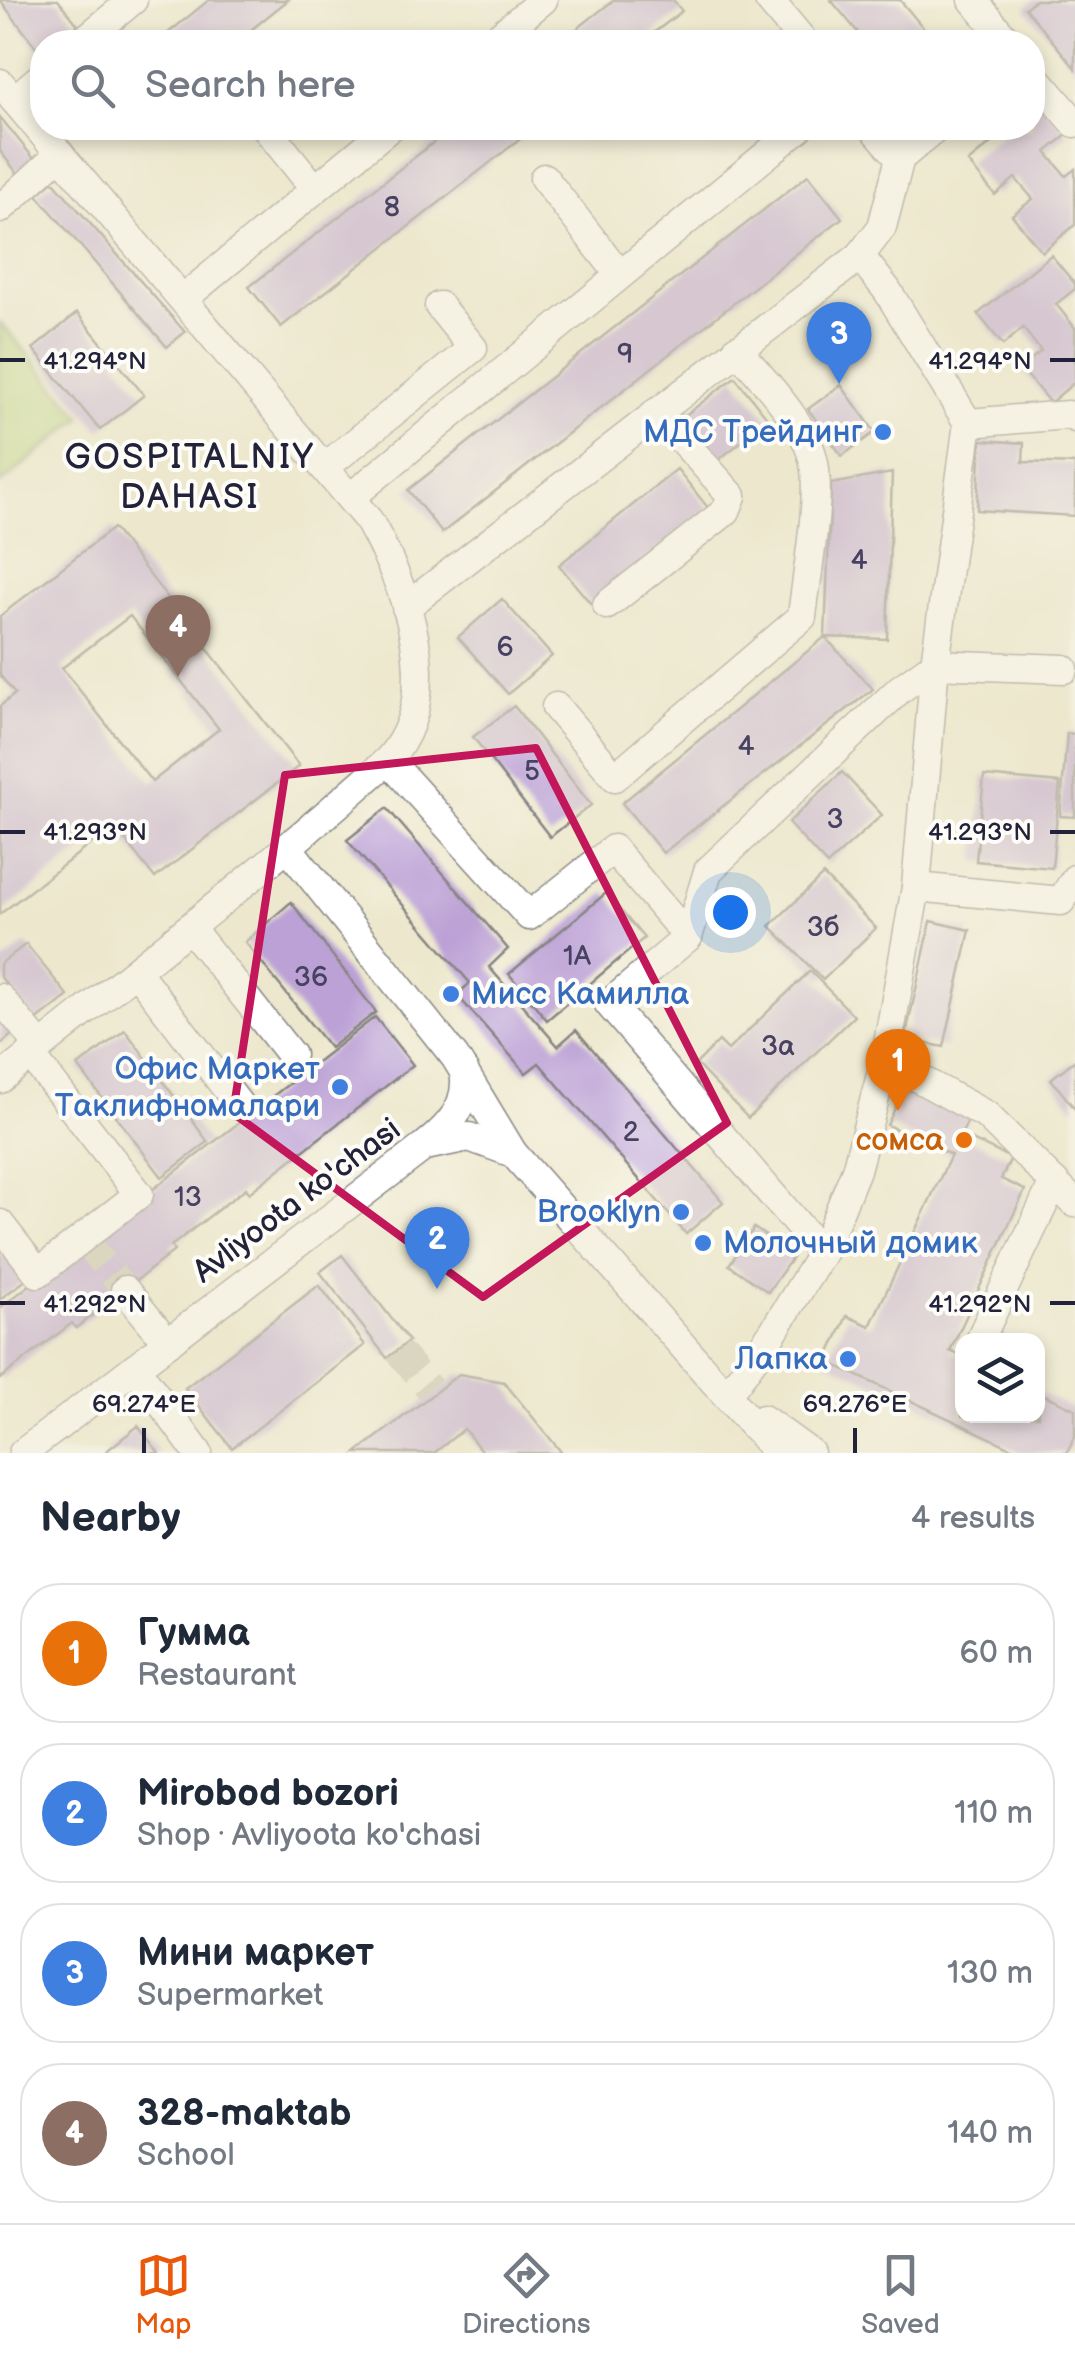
<!DOCTYPE html>
<meta charset="utf-8">
<style>
:root{--surface:#fff;--page:#f6f6f7;--text:#1f2937;--muted:#747a83;--line:#e0e1e3;--accent:#ea580c}
body{margin:0;font-family:"Balsamiq Sans",sans-serif;background:var(--page);color:var(--text)}
.controls{position:absolute;right:30px;bottom:30px;display:grid;overflow:hidden;border-radius:20px;box-shadow:0 5px 15px #0003}
.controls button{width:90px;height:90px;display:grid;place-items:center;padding:0;border:0;border-bottom:2px solid var(--line);background:var(--surface);color:var(--text);font:50px sans-serif}
.you{position:absolute;left:730px;top:912px;width:35px;height:35px;margin:-25px;border:8px solid #fff;border-radius:50%;background:#1a73e8;box-shadow:0 0 0 15px #1a73e833}
.badge{display:grid;place-items:center;width:65px;height:65px;border-radius:50%;background:var(--accent);color:#fff;font-size:32px;font-weight:700}
.pin{position:absolute;translate:-50% -82px;filter:drop-shadow(0 2px 5px #0008)}
.pin::after{content:'';position:absolute;top:52px;width:35px;height:30px;background:inherit;clip-path:polygon(0 0,100% 0,50% 100%)}
.list{margin:0;padding:0;list-style:none}
h2{display:flex;justify-content:space-between;align-items:center;height:130px;margin:0;padding:0 40px;font-size:42px}
h2 small{font-size:32px;font-weight:400;color:var(--muted)}
.list li{display:grid;grid-template-columns:65px 1fr auto;gap:30px;align-items:center;box-sizing:border-box;height:140px;margin:0 20px 20px;padding:0 20px;border:2px solid var(--line);border-radius:40px}
.list b{display:block;font-size:38px;white-space:nowrap}
.list p{margin:0;font-size:32px;white-space:nowrap;color:var(--muted)}
.list em{font-size:32px;font-style:normal;color:var(--muted)}
.icon{flex:none;width:55px;height:55px;fill:none;stroke:currentColor;stroke-width:2;stroke-linecap:round;stroke-linejoin:round}
.map{position:relative;flex:none;width:1075px;height:1453px;overflow:hidden}
.search{position:absolute;background:var(--surface);box-shadow:0 5px 15px #0003;left:30px;right:30px;top:30px;height:110px;display:flex;align-items:center;gap:25px;box-sizing:border-box;padding:0 35px;border-radius:40px;color:var(--muted);font-size:38px}
.sheet{height:770px;background:var(--surface)}
nav{display:flex;justify-content:space-around;align-items:center;box-sizing:border-box;height:140px;border-top:2px solid var(--line);background:var(--surface);font-size:28px;color:var(--muted)}
nav a{display:grid;justify-items:center;gap:5px}
nav .on{color:var(--accent)}
.map>svg:first-child{display:block}
.green{fill:#b7d379;stroke:#6c7a5a;stroke-width:2.5}
.building{fill:#bca1d6;fill-rule:evenodd}
.lines{fill:none;stroke-linecap:round;stroke-linejoin:round}
.minor-tunnel{stroke:#c4c0b0;stroke-width:28;stroke-dasharray:28 14;stroke-linecap:butt}
.minor-casing{stroke:#888584;stroke-width:31}
.minor{stroke:#fff;stroke-width:28}
.marked{fill:none;stroke:#c2185b;stroke-width:8;stroke-linejoin:round}
.ticks{fill:none;stroke:#22223b;stroke-width:4}
.shop-dot{fill:#3f7fe0;stroke:#fdfcf7;stroke-width:4}
.food-dot{fill:#e8710a;stroke:#fdfcf7;stroke-width:4}
.labels{text-anchor:middle;dominant-baseline:central;stroke-width:8;stroke-linejoin:round;paint-order:stroke}
.number-label{font-size:28px;fill:#484262}
.shop-label{font-size:32px;fill:#366cbe;stroke:#fdfcf7;text-anchor:end}
.food-label{font-size:32px;fill:#c56008;stroke:#fdfcf7;text-anchor:end}
.street-label{font-size:32px;fill:#22223b;stroke:#fdfcf7}
.neighbourhood-label{font-size:35px;letter-spacing:2.5px;fill:#22223b;stroke:#fdfcf7}
.ticks-label{font-size:25px;text-anchor:middle;fill:#22223b;stroke:#fdfcf7;stroke-width:8;stroke-linejoin:round;paint-order:stroke}
</style>
<div class="map">
<svg width="1075" height="1453" viewBox="0 0 1075 1453">
<rect width="100%" height="100%" fill="#fdfcf7"/>
<filter id="ink" filterUnits="userSpaceOnUse"><feTurbulence type="fractalNoise" baseFrequency=".01" numOctaves="2"/><feDisplacementMap in="SourceGraphic" scale="20" xChannelSelector="R" yChannelSelector="G"/><feConvolveMatrix kernelMatrix="1 2 1 2 8 2 1 2 1" color-interpolation-filters="sRGB"/></filter>
<filter id="wash" filterUnits="userSpaceOnUse"><feTurbulence type="fractalNoise" baseFrequency=".0048" numOctaves="4" result="noise"/><feDisplacementMap in="SourceGraphic" scale="40" xChannelSelector="R" yChannelSelector="G"/><feGaussianBlur stdDeviation="2.25" result="paint"/><feColorMatrix in="noise" values="0 0 0 0 0 0 0 0 0 0 0 0 0 0 0 0 0 1.4 0 .05"/><feComposite in="paint" operator="in"/></filter>
<g filter="url(#wash)">
<rect width="100%" height="100%" fill="#ede8cd"/>
<polygon class="green" points="0,322 82,417 0,484"/>
<g id="blocks">
<g class="building">
<polygon points="0,0 58,0 78,25 55,42 42,42 42,55"/>
<polygon points="209,0 288,0 236,42 157,42"/>
<polygon points="614,0 673,0 682,11 642,42 560,42"/>
<polygon points="831,0 900,0 935,42 866,42"/>
<polygon points="1035,0 1075,0 1075,68 1025,8"/>
<polygon points="1041,102 1068,134 1046,152 1066,176 1075,169 1075,225 1042,252 1012,215 1033,199 1015,178 995,195 968,162 1010,128 1032,128 1032,109"/>
<polygon points="0,117 39,165 22,179 0,151"/>
<polygon points="452,128 534,128 281,327 249,287"/>
<polygon points="808,175 842,218 442,533 408,490"/>
<polygon points="53,181 185,332 167,347 37,195"/>
<polygon points="1051,255 1075,284 1075,289 1056,304 1075,328 1075,382 1050,403 1021,368 1041,351 1023,328 1003,345 978,314"/>
<polygon points="77,313 144,395 100,430 33,349"/>
<polygon points="735,377 769,420 713,464 678,421"/>
<polygon points="841,385 875,432 842,456 808,409"/>
<polygon points="981,440 1024,443 1023,462 1075,464 1075,516 977,510"/>
<polygon points="677,469 709,509 591,604 559,565"/>
<polygon points="892,473 887,639 825,637 873,689 663,853 622,803 825,637 831,484"/>
<path d="M113,528L299,766L155,878L114,826L0,914V706L15,694L0,675V616ZM130,616L219,729L152,782L62,668Z"/>
<polygon points="502,599 552,656 508,694 458,637"/>
<polygon points="514,706 591,805 550,837 473,737"/>
<polygon points="1067,733 1075,734 1075,817 1060,816"/>
<polygon points="842,772 882,815 827,865 788,823"/>
<polygon points="984,776 1060,783 1052,868 976,861"/>
<polygon points="387,808 508,949 489,967 558,1046 576,1030 723,1202 686,1234 539,1063 526,1073 457,995 470,983 347,840"/>
<polygon points="823,875 876,928 823,980 770,926"/>
<polygon points="606,893 644,938 547,1020 509,974"/>
<polygon points="291,902 376,1012 330,1048 245,942"/>
<polygon points="931,921 970,930 944,1047 905,1039"/>
<polygon points="26,944 68,996 36,1021 0,976 0,964"/>
<polygon points="810,971 854,1016 748,1118 696,1064 719,1041 728,1050"/>
<polygon points="0,1015 15,1032 0,1045"/>
<polygon points="375,1017 413,1065 249,1193 246,1188 171,1246 174,1251 76,1328 72,1323 0,1379 0,1308"/>
<polygon points="125,1030 208,1142 162,1177 78,1066"/>
<polygon points="1075,1060 1075,1109 1051,1079"/>
<polygon points="906,1086 970,1116 961,1135 1011,1158 1001,1179 1025,1190 950,1351 962,1356 962,1416 1038,1416 1038,1392 1075,1409 1075,1437 1067,1453 1022,1453 826,1361 847,1316 870,1326 951,1155 887,1125"/>
<polygon points="754,1228 794,1255 768,1292 729,1265"/>
<polygon points="0,1229 34,1274 0,1299"/>
<polygon points="704,1235 710,1243 701,1250 695,1242"/>
<polygon points="342,1255 409,1341 387,1358 320,1272"/>
<polygon points="319,1285 365,1345 232,1448 185,1388"/>
<polygon points="459,1374 504,1382 562,1453 483,1453 464,1429 434,1453 356,1453"/>
<polygon points="138,1426 159,1453 104,1453"/>
</g>
</g>
</g>
<g filter="url(#ink)">
<use href="#blocks" fill-opacity="0" stroke="#888584" stroke-width="2.5"/>
<g class="lines">
<g class="minor-tunnel">
<polyline points="86,1241 125,1290"/>
<polyline points="398,1351 430,1389"/>
</g>
<g class="minor-casing">
<g id="minor">
<polyline points="769,0 804,42"/>
<polyline points="973,0 1008,42"/>
<polyline points="82,42 133,0"/>
<polyline points="492,42 543,0"/>
<polyline points="1032,73 1075,123"/>
<path d="M0,83L369,521C407,589 447,694 388,760C263,872 131,974 0,1079"/>
<polyline points="14,100 42,76"/>
<polyline points="266,128 315,189"/>
<polyline points="874,128 900,158"/>
<polyline points="544,178 620,275"/>
<polyline points="0,209 60,154"/>
<polyline points="183,299 389,128"/>
<polyline points="968,423 1068,415 1075,418"/>
<polyline points="325,467 473,348 439,306"/>
<polyline points="351,497 799,128"/>
<polyline points="607,605 726,511 732,496 657,412"/>
<polyline points="406,607 860,256 882,227 900,158 936,128"/>
<path d="M556,707L615,777L802,617C806,578 821,499 814,463C807,424 762,379 737,349"/>
<polyline points="388,760 529,916 613,849 688,937 609,1004 822,1253"/>
<polyline points="289,849 455,1057 513,1153"/>
<polyline points="916,887 1061,901 1075,879"/>
<polyline points="191,929 291,1055"/>
<polyline points="688,937 708,871 900,689 935,664 1064,669"/>
<polyline points="136,971 240,1106"/>
<polyline points="0,998 40,1046"/>
<polyline points="885,1060 986,1115 1075,1203"/>
<path d="M426,1145C450,1126 470,1104 464,1071"/>
<polyline points="0,1224 38,1273 139,1194 30,1054"/>
<polyline points="125,1290 168,1343"/>
<polyline points="982,1335 1054,1182"/>
<polyline points="135,1367 198,1453"/>
<polyline points="728,1394 773,1332 822,1253 856,1170 885,1060 916,887 935,664 968,423 887,290 860,256"/>
<polyline points="763,1419 810,1453"/>
<polyline points="23,1453 425,1146 469,1137 513,1153 777,1453"/>
</g>
</g>
<use href="#minor" class="minor"/>
</g>
</g>
<path d="M0 0H1075V1453H0ZM536,748L727,1123L483,1297L233,1113L285,775Z" fill="#ede8cd" fill-opacity=".55" fill-rule="evenodd"/>
<path class="marked" d="M536,748L727,1123L483,1297L233,1113L285,775Z"/>
<path class="ticks" d="M0,360H25M1050,360H1075M0,832H25M1050,832H1075M0,1303H25M1050,1303H1075M144,1428V1453M855,1428V1453"/>
<g class="shop-dot">
<circle cx="883" cy="432" r="10"/>
<circle cx="451" cy="994" r="10"/>
<circle cx="340" cy="1087" r="10"/>
<circle cx="681" cy="1212" r="10"/>
<circle cx="703" cy="1243" r="10"/>
<circle cx="848" cy="1359" r="10"/>
</g>
<circle class="food-dot" cx="964" cy="1140" r="10"/>
<g class="labels">
<g class="number-label">
<text x="392" y="207">8</text>
<text x="625" y="354">9</text>
<text x="859" y="560">4</text>
<text x="505" y="647">6</text>
<text x="746" y="746">4</text>
<text x="532" y="771">5</text>
<text x="835" y="819">3</text>
<text x="823" y="927">3б</text>
<text x="577" y="956">1А</text>
<text x="311" y="977">36</text>
<text x="778" y="1046">3а</text>
<text x="631" y="1132">2</text>
<text x="188" y="1197">13</text>
</g>
<g class="shop-label">
<text x="863" y="432">МДС Трейдинг</text>
<text x="471" y="994" text-anchor="start">Мисс Камилла</text>
<text x="320" y="1069">Офис Маркет<tspan x="320" dy="37">Таклифномалари</tspan></text>
<text x="661" y="1212">Brooklyn</text>
<text x="723" y="1243" text-anchor="start">Молочный домик</text>
<text x="828" y="1359">Лапка</text>
</g>
<g class="food-label">
<text x="944" y="1140">сомса</text>
</g>
<g class="street-label">
<text transform="translate(297 1201) rotate(-37)">Avliyoota ko'chasi</text>
</g>
<g class="neighbourhood-label">
<text x="190" y="457">GOSPITALNIY<tspan x="190" dy="40">DAHASI</tspan></text>
</g>
</g>
<g class="ticks-label">
<text x="95" y="369">41.294°N</text>
<text x="980" y="369">41.294°N</text>
<text x="95" y="840">41.293°N</text>
<text x="980" y="840">41.293°N</text>
<text x="95" y="1312">41.292°N</text>
<text x="980" y="1312">41.292°N</text>
<text x="144" y="1412">69.274°E</text>
<text x="855" y="1412">69.276°E</text>
</g>
</svg>
<div class="controls">
<button><svg class="icon" aria-label="layers" viewBox="0 0 24 24"><path d="M12 4l9 5-9 5-9-5zM3 14l9 5 9-5"/></svg></button>
</div>
<div class="you"></div>
<div class="pin badge" style="left:898px;top:1111px;background:#e8710a">1</div>
<div class="pin badge" style="left:437px;top:1289px;background:#3f7fe0">2</div>
<div class="pin badge" style="left:839px;top:384px;background:#3f7fe0">3</div>
<div class="pin badge" style="left:178px;top:677px;background:#8d6e63">4</div>
<div class="search"><svg class="icon" aria-label="search" viewBox="0 0 24 24"><circle cx="10" cy="10" r="6"/><path d="M15 15l6 6"/></svg>Search here</div>
</div>
<section class="sheet">
<h2>Nearby<small>4 results</small></h2>
<ul class="list">
<li><span class="badge" style="background:#e8710a">1</span><div><b>Гумма</b><p>Restaurant</p></div><em>60 m</em></li>
<li><span class="badge" style="background:#3f7fe0">2</span><div><b>Mirobod bozori</b><p>Shop · Avliyoota ko'chasi</p></div><em>110 m</em></li>
<li><span class="badge" style="background:#3f7fe0">3</span><div><b>Мини маркет</b><p>Supermarket</p></div><em>130 m</em></li>
<li><span class="badge" style="background:#8d6e63">4</span><div><b>328-maktab</b><p>School</p></div><em>140 m</em></li>
</ul>
</section>
<nav>
<a class="on"><svg class="icon" aria-label="map" viewBox="0 0 24 24"><path d="M3 6l6-2 6 2 6-2v14l-6 2-6-2-6 2zM9 4v14M15 6v14"/></svg>Map</a>
<a><svg class="icon" aria-label="directions" viewBox="0 0 24 24"><path d="M12 3l9 9-9 9-9-9zM9 14v-3h6M13 9l2 2-2 2"/></svg>Directions</a>
<a><svg class="icon" aria-label="saved" viewBox="0 0 24 24"><path d="M7 4h10v16l-5-4-5 4z"/></svg>Saved</a>
</nav>
